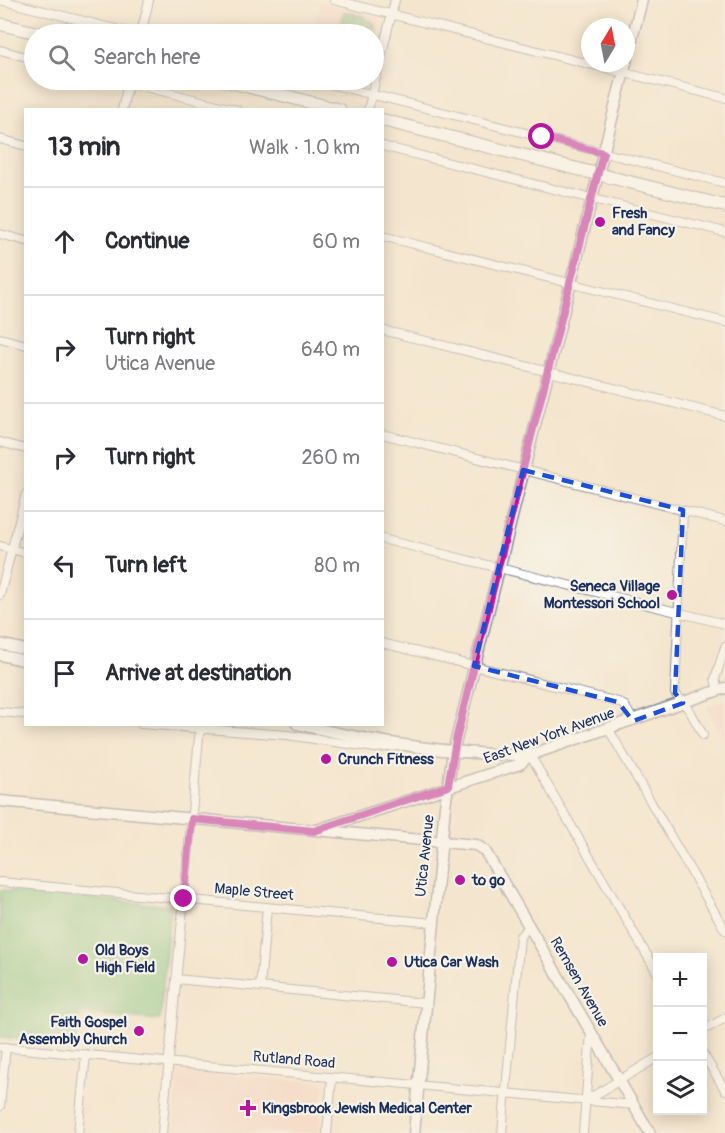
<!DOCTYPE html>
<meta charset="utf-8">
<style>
:root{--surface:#fff;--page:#f7f7f7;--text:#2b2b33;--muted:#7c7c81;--line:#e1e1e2}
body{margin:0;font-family:Pangolin,sans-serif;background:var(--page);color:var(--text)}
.controls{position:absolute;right:18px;bottom:18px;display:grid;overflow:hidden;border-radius:0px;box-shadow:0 3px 15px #0003}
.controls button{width:54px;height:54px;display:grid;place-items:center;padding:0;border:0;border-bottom:2px solid var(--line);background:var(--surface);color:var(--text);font:30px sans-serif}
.compass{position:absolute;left:581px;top:18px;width:54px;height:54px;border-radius:50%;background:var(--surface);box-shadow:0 3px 15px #0003;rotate:10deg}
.stop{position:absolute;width:18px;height:18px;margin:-14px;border:4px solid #b5179e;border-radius:50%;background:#fff}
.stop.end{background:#b5179e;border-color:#fff;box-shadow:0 2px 6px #0008}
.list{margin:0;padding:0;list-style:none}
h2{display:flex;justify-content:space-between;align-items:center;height:78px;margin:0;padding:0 24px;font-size:26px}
h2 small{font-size:20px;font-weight:400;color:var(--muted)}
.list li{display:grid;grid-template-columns:39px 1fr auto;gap:18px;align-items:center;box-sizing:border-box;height:108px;padding:0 24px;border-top:2px solid var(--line)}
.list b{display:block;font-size:22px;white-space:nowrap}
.list p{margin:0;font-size:20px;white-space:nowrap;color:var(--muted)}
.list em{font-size:20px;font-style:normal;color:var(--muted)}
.icon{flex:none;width:33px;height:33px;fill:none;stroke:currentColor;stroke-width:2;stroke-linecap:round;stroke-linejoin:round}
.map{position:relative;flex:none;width:725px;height:1133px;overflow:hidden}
.search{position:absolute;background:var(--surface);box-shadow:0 3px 15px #0003;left:24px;top:24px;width:360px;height:66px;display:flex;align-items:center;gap:15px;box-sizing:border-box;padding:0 21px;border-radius:33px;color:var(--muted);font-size:22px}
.panel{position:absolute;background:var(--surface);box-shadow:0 3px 15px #0003;left:24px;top:108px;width:360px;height:618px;border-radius:0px}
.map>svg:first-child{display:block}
.built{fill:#f5d2c2}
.green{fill:#81c782;stroke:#4e7b70;stroke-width:1.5}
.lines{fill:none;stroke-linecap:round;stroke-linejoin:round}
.street-casing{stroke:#888a96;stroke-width:10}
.secondary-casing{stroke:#888a96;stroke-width:13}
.primary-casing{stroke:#888a96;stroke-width:14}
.street{stroke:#fff;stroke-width:8}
.secondary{stroke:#fff;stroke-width:10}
.primary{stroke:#fff;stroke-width:12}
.route{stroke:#b5179e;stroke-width:8}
.marked{fill:none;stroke:#1d4ed8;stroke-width:4.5;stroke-dasharray:12 8;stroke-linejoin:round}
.poi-dot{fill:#b5179e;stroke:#f7f3e8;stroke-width:2}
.labels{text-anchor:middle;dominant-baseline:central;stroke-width:4.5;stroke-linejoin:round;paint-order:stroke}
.poi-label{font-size:15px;font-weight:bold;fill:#1b2f5e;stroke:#f7f3e8;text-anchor:start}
.street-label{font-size:15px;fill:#1b2f5e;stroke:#f7f3e8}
</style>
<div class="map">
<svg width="725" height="1133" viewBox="0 0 725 1133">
<rect width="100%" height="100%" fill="#f7f3e8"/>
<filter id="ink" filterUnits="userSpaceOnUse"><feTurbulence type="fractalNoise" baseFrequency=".0167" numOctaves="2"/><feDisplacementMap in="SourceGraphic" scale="12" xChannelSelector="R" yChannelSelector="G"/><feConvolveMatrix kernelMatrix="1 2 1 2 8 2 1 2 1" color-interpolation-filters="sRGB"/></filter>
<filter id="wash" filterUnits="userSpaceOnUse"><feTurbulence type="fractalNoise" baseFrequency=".008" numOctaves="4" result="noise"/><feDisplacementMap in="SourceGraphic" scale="24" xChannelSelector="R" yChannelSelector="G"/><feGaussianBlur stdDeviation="1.35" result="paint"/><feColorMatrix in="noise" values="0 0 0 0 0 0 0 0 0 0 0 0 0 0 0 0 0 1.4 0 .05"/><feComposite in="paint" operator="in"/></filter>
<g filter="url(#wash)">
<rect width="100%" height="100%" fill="#f4e6ce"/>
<g class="built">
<polygon points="320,2 381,17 374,46 374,34 312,34"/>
<polygon points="725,700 725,741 706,707"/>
<polygon points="178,1070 324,1083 319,1133 173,1133"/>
</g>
<g class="green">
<polygon points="344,12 355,14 355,18 360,15 375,24 374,31 370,28 365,31 353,25 352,28 341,25"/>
<polygon points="0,890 170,906 160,1020 79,1013 76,1043 0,1037"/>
</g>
</g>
<g filter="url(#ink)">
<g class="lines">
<g class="street-casing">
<g id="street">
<polyline points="0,0 135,34"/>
<polyline points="334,0 725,98"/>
<polyline points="141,34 149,0"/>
<polyline points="0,50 34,59"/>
<polyline points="118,80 237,110"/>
<polyline points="314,80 725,183"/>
<polyline points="122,110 129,80"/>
<polyline points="368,110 395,0"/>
<polyline points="0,139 26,146"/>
<polyline points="382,146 725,232"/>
<polyline points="0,234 26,241"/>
<polyline points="382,236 725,322"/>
<polyline points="382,330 725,416"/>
<polyline points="0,338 26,345"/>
<polyline points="382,434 725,521"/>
<polyline points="0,442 26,449"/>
<polyline points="683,510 675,693 690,711 703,735"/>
<polyline points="382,539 725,624"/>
<polyline points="0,546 26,553"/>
<polyline points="0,595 26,494"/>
<polyline points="382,643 618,702 625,706 633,721"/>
<polyline points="718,690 715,679 725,647"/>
<polyline points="0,712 26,714"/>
<polyline points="141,724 287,735 376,748 400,746"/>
<polyline points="609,730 725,930"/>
<polyline points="530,755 658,974"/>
<polyline points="0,882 434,923"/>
<polyline points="176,979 426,1003"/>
<polyline points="260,987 267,907"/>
<polyline points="702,1031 725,1018"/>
<polyline points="0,1047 634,1105"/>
<polyline points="702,1052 725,1090"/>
<polyline points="585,1101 658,1057"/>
<polyline points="0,1106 6,1047"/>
<polyline points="78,1133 86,1054"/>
<polyline points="162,1133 199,737 204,724"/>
<polyline points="327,1133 332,1078"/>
<polyline points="502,1133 520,936 529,927"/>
<polyline points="583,1133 591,1033"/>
</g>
</g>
<g class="secondary-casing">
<g id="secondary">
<polyline points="626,62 642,0"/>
<polyline points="0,644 26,650"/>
<polyline points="0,655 26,661"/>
<path d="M297,724C375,742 451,755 530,755"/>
<polyline points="0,801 476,845 485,851 650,1133"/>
<polyline points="320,829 520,764 530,755 725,688"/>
<polyline points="414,1133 445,806 453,752 626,63"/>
</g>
</g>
<g class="primary-casing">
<g id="primary">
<polyline points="0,24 42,34"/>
<polyline points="223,80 340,110"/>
<polyline points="382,120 725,206"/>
</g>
</g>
<use href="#street" class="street"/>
<use href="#secondary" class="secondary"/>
<use href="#primary" class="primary"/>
</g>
</g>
<g class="lines" filter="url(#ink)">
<polyline class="route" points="184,899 192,819 314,831 448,786 456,740 500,559 603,153 542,137"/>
</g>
<path d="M0 0H725V1133H0ZM523,470L683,510L675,693L683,703L633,721L618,702L474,666Z" fill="#f4e6ce" fill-opacity=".55" fill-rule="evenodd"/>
<path class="marked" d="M523,470L683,510L675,693L683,703L633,721L618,702L474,666Z"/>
<g class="poi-dot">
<circle cx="600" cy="222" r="6"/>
<circle cx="672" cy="595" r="6"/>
<circle cx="326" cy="759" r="6"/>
<circle cx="460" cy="880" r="6"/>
<circle cx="83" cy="959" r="6"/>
<circle cx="392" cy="962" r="6"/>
<circle cx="139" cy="1031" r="6"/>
<path d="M245 1099h6v6h6v6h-6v6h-6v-6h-6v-6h6z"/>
</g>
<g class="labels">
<g class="poi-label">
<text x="612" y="213">Fresh<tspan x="612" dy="17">and Fancy</tspan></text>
<text x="660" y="586" text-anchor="end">Seneca Village<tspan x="660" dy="17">Montessori School</tspan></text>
<text x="338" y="759">Crunch Fitness</text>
<text x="472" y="880">to go</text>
<text x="95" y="950">Old Boys<tspan x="95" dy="17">High Field</tspan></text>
<text x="404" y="962">Utica Car Wash</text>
<text x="127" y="1022" text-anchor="end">Faith Gospel<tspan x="127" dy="17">Assembly Church</tspan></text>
<text x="262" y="1108">Kingsbrook Jewish Medical Center</text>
</g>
<g class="street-label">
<text transform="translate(549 736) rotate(-20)">East New York Avenue</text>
<text transform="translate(425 856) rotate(-84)">Utica Avenue</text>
<text transform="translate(254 892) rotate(5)">Maple Street</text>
<text transform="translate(579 982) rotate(60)">Remsen Avenue</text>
<text transform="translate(294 1060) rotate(5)">Rutland Road</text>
</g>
</g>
</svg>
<div class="controls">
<button>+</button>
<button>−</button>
<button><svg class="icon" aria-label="layers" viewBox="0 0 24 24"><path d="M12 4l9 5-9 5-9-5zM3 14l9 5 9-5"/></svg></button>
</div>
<svg class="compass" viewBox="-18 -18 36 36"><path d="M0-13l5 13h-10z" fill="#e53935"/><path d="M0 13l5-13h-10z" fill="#7c7c81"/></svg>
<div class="stop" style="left:542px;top:137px"></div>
<div class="stop end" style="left:184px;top:899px"></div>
<div class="search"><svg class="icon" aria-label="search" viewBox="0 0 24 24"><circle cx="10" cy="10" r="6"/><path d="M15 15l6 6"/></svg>Search here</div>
<section class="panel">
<h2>13 min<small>Walk · 1.0 km</small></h2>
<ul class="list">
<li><svg class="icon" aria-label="ahead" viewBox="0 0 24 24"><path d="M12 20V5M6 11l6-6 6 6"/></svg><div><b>Continue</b></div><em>60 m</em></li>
<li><svg class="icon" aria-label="right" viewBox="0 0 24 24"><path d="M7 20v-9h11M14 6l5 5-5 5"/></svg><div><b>Turn right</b><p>Utica Avenue</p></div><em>640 m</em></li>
<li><svg class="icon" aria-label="right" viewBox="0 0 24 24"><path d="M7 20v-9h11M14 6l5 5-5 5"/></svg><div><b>Turn right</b></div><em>260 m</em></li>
<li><svg class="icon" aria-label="left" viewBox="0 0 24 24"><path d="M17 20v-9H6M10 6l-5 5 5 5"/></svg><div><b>Turn left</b></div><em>80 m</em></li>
<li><svg class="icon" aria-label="arrive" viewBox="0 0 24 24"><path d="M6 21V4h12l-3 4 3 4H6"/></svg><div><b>Arrive at destination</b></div></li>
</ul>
</section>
</div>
